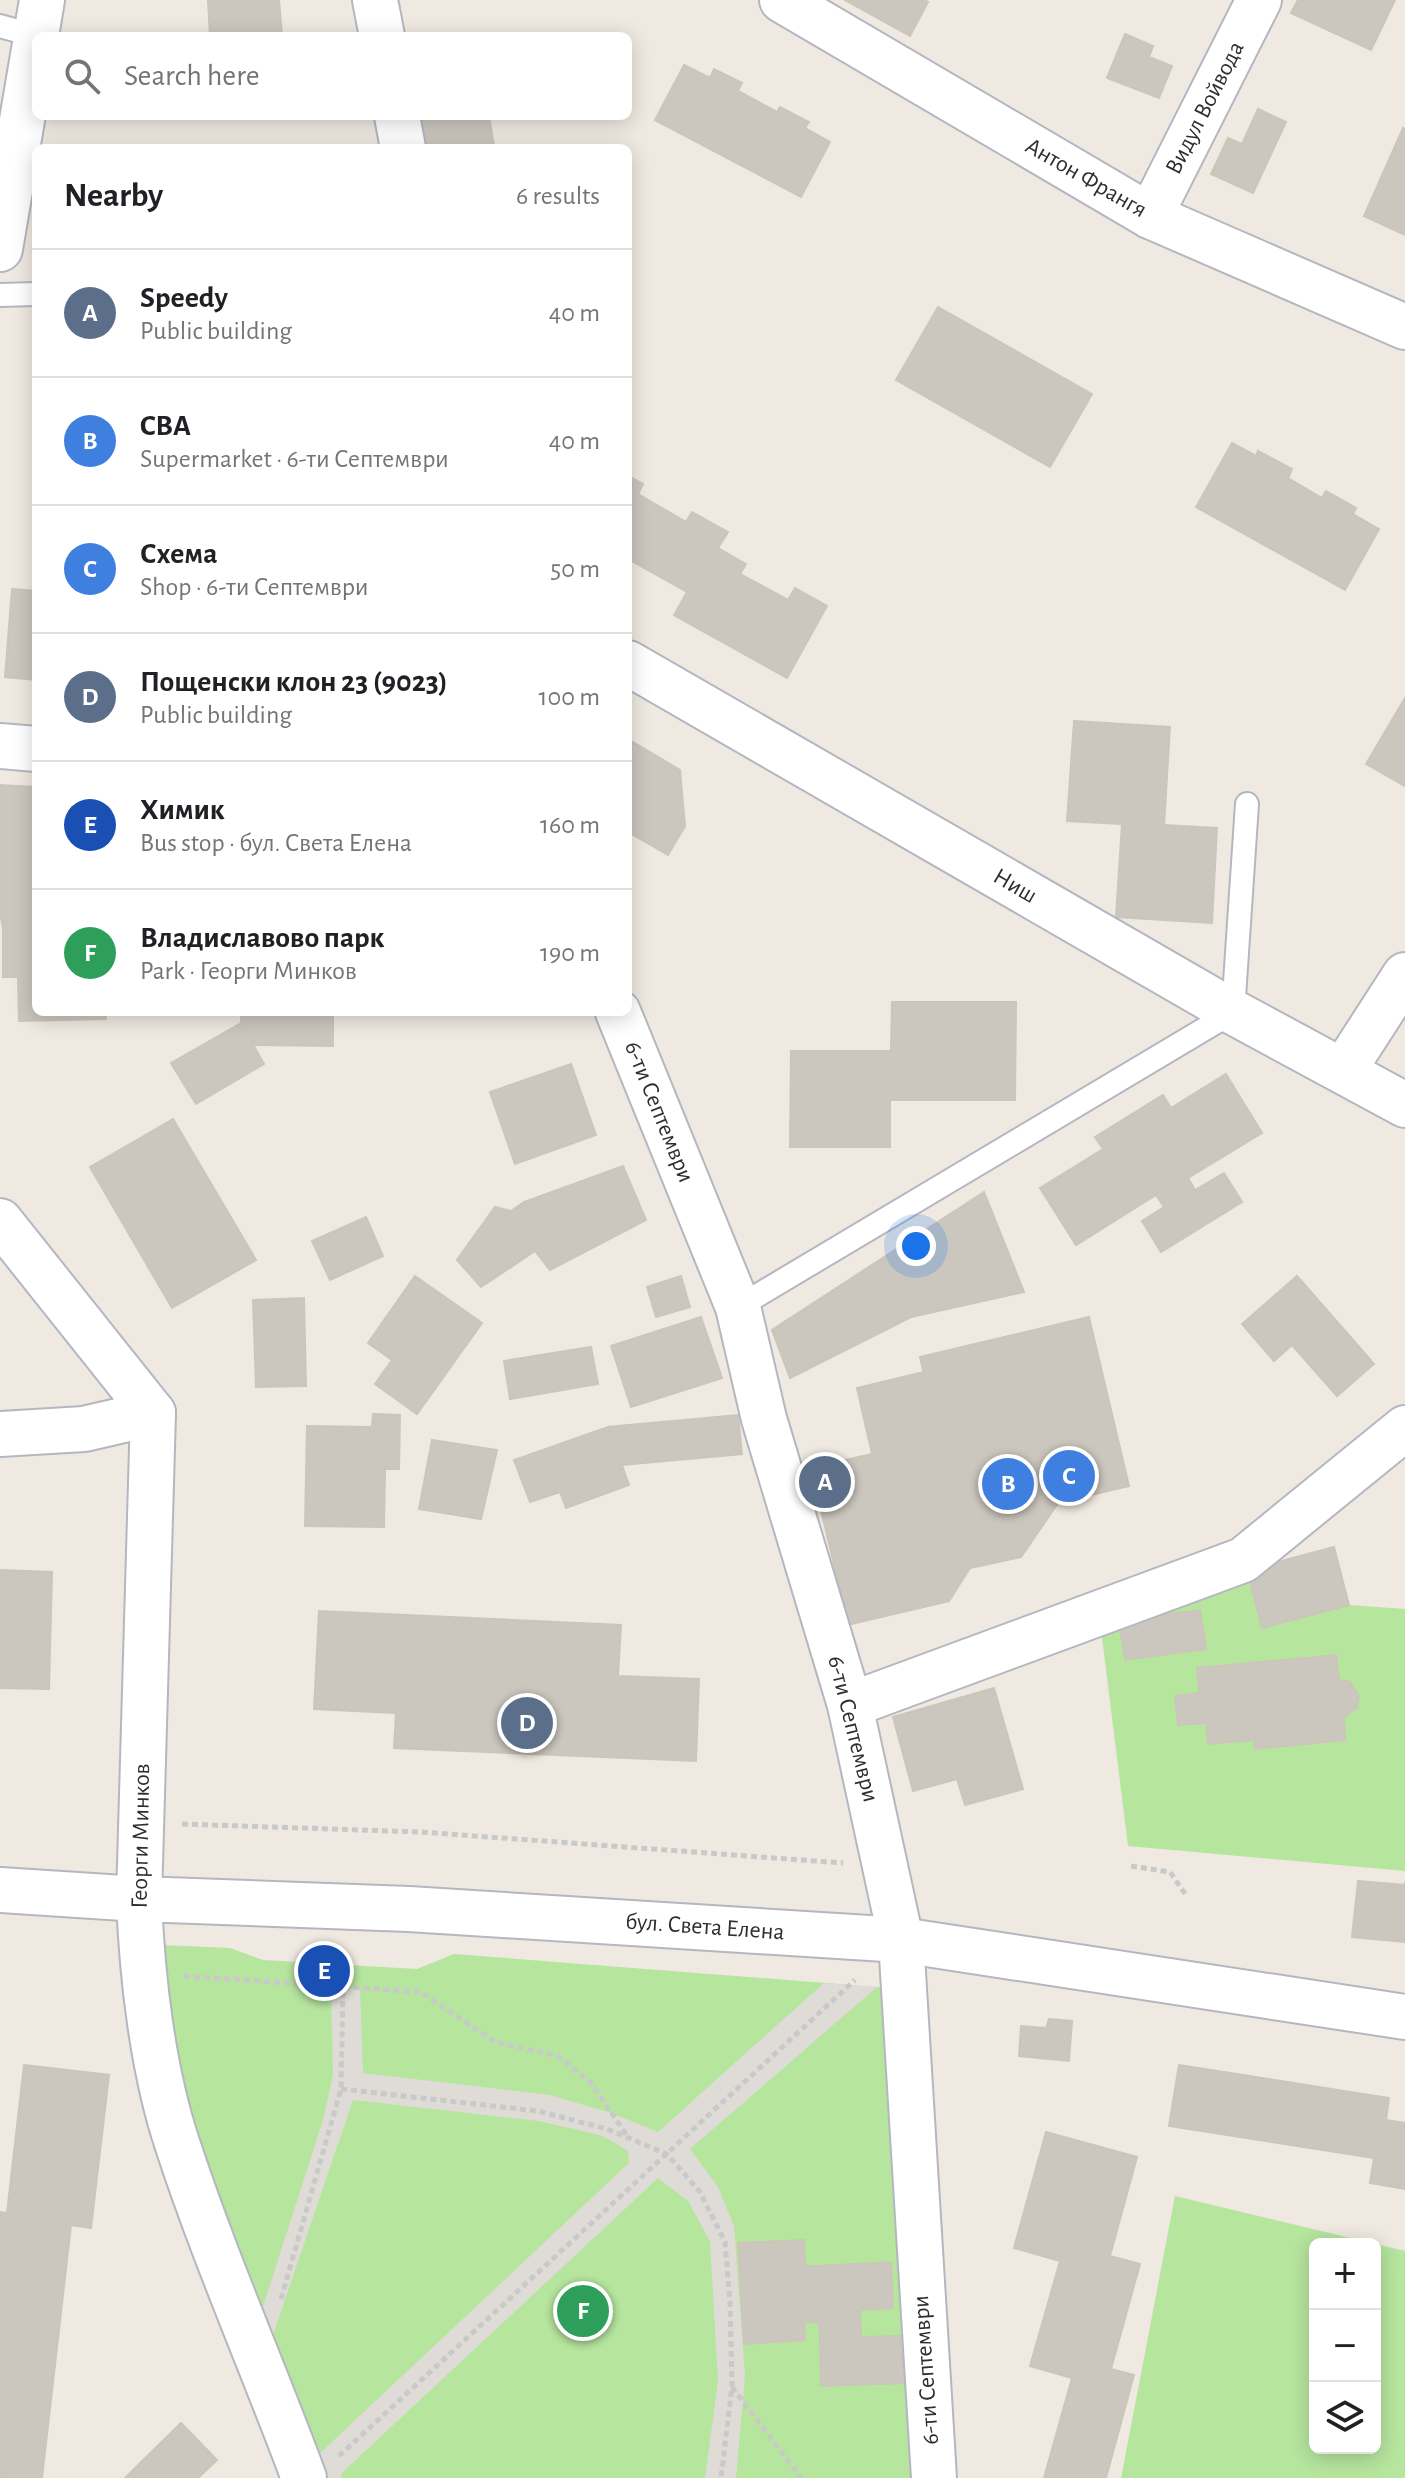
<!DOCTYPE html>
<meta charset="utf-8">
<style>
:root{--surface:#fff;--page:#f6f6f6;--text:#202124;--muted:#757577;--line:#e0e0e0;--accent:#0b8043}
body{margin:0;font-family:"Alegreya Sans",sans-serif;background:var(--page);color:var(--text)}
.controls{position:absolute;right:24px;bottom:24px;display:grid;overflow:hidden;border-radius:12px;box-shadow:0 4px 20px #0003}
.controls button{width:72px;height:72px;display:grid;place-items:center;padding:0;border:0;border-bottom:2px solid var(--line);background:var(--surface);color:var(--text);font:40px sans-serif}
.you{position:absolute;left:916px;top:1246px;width:28px;height:28px;margin:-20px;border:6px solid #fff;border-radius:50%;background:#1a73e8;box-shadow:0 0 0 12px #1a73e833}
.badge{display:grid;place-items:center;width:52px;height:52px;border-radius:50%;background:var(--accent);color:#fff;font-size:26px;font-weight:700}
.pin{position:absolute;translate:-50% -50%;border:4px solid #fff;box-shadow:0 2px 8px #0006}
.list{margin:0;padding:0;list-style:none}
h2{display:flex;justify-content:space-between;align-items:center;height:104px;margin:0;padding:0 32px;font-size:34px}
h2 small{font-size:26px;font-weight:400;color:var(--muted)}
.list li{display:grid;grid-template-columns:52px 1fr auto;gap:24px;align-items:center;box-sizing:border-box;height:128px;padding:0 32px;border-top:2px solid var(--line)}
.list b{display:block;font-size:30px;white-space:nowrap}
.list p{margin:0;font-size:26px;white-space:nowrap;color:var(--muted)}
.list em{font-size:26px;font-style:normal;color:var(--muted)}
.icon{flex:none;width:44px;height:44px;fill:none;stroke:currentColor;stroke-width:2;stroke-linecap:round;stroke-linejoin:round}
.map{position:relative;flex:none;width:1405px;height:2478px;overflow:hidden}
.search{position:absolute;background:var(--surface);box-shadow:0 4px 20px #0003;left:32px;top:32px;width:600px;height:88px;display:flex;align-items:center;gap:20px;box-sizing:border-box;padding:0 28px;border-radius:12px;color:var(--muted);font-size:30px}
.panel{position:absolute;background:var(--surface);box-shadow:0 4px 20px #0003;left:32px;top:144px;width:600px;height:872px;border-radius:12px}
.map>svg:first-child{display:block}
.green{fill:#b6e59e;fill-rule:evenodd}
.plaza{fill:#dfdcd8}
.building{fill:#cbc7bf;stroke:#cbc5ba;stroke-width:2}
.lines{fill:none;stroke-linecap:round;stroke-linejoin:round}
.lane-casing{stroke:#b4b7c1;stroke-width:26}
.street-casing{stroke:#b4b7c1;stroke-width:48}
.secondary-casing{stroke:#b4b7c1;stroke-width:48}
.path{stroke:#c9c9c9;stroke-width:5;stroke-dasharray:6 4;stroke-linecap:butt}
.lane{stroke:#fff;stroke-width:22}
.street{stroke:#fff;stroke-width:44}
.secondary{stroke:#fff;stroke-width:44}
.labels{text-anchor:middle;dominant-baseline:central;stroke-width:6;stroke-linejoin:round;paint-order:stroke}
.street-label{font-size:24px;fill:#2e2e2e;stroke:#fff}
</style>
<div class="map">
<svg width="1405" height="2478" viewBox="0 0 1405 2478">
<rect width="100%" height="100%" fill="#efe9e1"/>
<g class="green">
<polygon points="1243,1560 1262,1628 1349,1605 1405,1609 1405,1871 1128,1846 1099,1613"/>
<polygon points="140,1944 230,1948 263,1960 417,1969 454,1954 903,1989 939,2478 304,2478 177,2144"/>
<path d="M1175,2196L1405,2251V2478H1121ZM1315,2244H1375V2448H1315Z"/>
</g>
<polygon class="plaza" points="824,1983 877,1987 690,2149 718,2187 734,2226 745,2375 736,2478 705,2478 718,2381 710,2241 688,2201 658,2178 346,2469 341,2475 342,2478 304,2478 301,2471 629,2163 628,2151 603,2136 539,2121 353,2100 261,2370 251,2344 323,2120 333,2075 331,1987 360,1989 363,2073 550,2095 611,2113 658,2132"/>
<g class="building">
<polygon points="208,0 279,0 282,36 210,36"/>
<polygon points="845,0 924,0 928,2 910,36"/>
<polygon points="1298,0 1395,0 1371,50 1291,13"/>
<polygon points="1125,34 1153,46 1149,57 1172,66 1159,98 1107,78"/>
<polygon points="684,65 710,78 714,69 742,83 738,91 777,112 780,107 809,122 805,128 830,142 801,197 655,120"/>
<polygon points="1258,109 1286,122 1253,193 1211,174 1228,138 1242,144"/>
<polygon points="408,116 489,116 494,146 413,148"/>
<polygon points="1403,128 1405,129 1405,235 1364,216"/>
<polygon points="938,307 1092,394 1050,467 896,380"/>
<polygon points="1232,443 1256,456 1258,451 1292,469 1288,478 1322,498 1326,491 1356,508 1353,514 1379,529 1345,590 1196,507"/>
<polygon points="628,476 643,484 638,494 686,522 692,512 728,532 718,548 746,564 740,574 788,600 795,588 827,606 787,678 674,615 687,592 628,559"/>
<polygon points="12,589 36,591 36,680 5,677"/>
<polygon points="1405,698 1405,786 1366,764"/>
<polygon points="1074,721 1170,727 1164,825 1217,828 1212,923 1116,917 1122,824 1067,821"/>
<polygon points="628,739 680,770 685,826 668,855 628,832"/>
<polygon points="0,785 36,787 36,928 3,928 0,913"/>
<polygon points="3,928 36,928 36,1012 105,1012 106,1019 19,1021 18,977 3,977"/>
<polygon points="892,1002 1016,1002 1015,1100 890,1100 890,1147 790,1147 791,1051 891,1051"/>
<polygon points="241,1012 333,1012 333,1046 253,1045 241,1023"/>
<polygon points="241,1023 264,1064 196,1104 171,1063"/>
<polygon points="571,1064 596,1135 515,1164 490,1092"/>
<polygon points="1226,1074 1262,1133 1188,1178 1195,1190 1224,1173 1242,1202 1161,1252 1142,1221 1164,1207 1156,1195 1076,1245 1040,1188 1103,1149 1095,1137 1163,1095 1171,1108"/>
<polygon points="173,1119 256,1260 172,1308 90,1167"/>
<polygon points="623,1166 646,1220 550,1270 535,1251 536,1233 524,1202"/>
<polygon points="984,1192 1024,1292 911,1317 790,1378 772,1330"/>
<polygon points="524,1202 536,1233 535,1251 481,1287 457,1260 495,1207 511,1211"/>
<polygon points="366,1217 383,1256 330,1280 312,1241"/>
<polygon points="415,1276 482,1323 417,1414 375,1384 392,1360 368,1343"/>
<polygon points="681,1276 690,1307 656,1317 647,1287"/>
<polygon points="1297,1276 1374,1364 1337,1396 1292,1345 1274,1361 1242,1324"/>
<polygon points="304,1298 306,1386 256,1387 253,1300"/>
<polygon points="701,1317 722,1378 631,1407 611,1346"/>
<polygon points="1089,1317 1129,1486 960,1526 920,1357"/>
<polygon points="591,1347 598,1384 510,1399 504,1361"/>
<polygon points="924,1372 960,1526 832,1556 811,1468 872,1454 857,1388"/>
<polygon points="373,1414 400,1415 399,1469 385,1469 384,1527 305,1526 307,1426 372,1427"/>
<polygon points="738,1415 742,1454 622,1465 608,1427"/>
<polygon points="608,1427 629,1485 566,1508 560,1492 530,1502 514,1460"/>
<polygon points="432,1440 497,1450 481,1519 419,1509"/>
<polygon points="1058,1503 1021,1557 970,1568 949,1601 847,1625 832,1556"/>
<polygon points="1334,1547 1349,1605 1262,1628 1247,1570"/>
<polygon points="0,1570 52,1572 49,1689 0,1688"/>
<polygon points="1200,1610 1206,1649 1125,1660 1119,1621"/>
<polygon points="319,1611 621,1625 618,1676 699,1679 696,1761 394,1748 396,1713 314,1709"/>
<polygon points="1336,1655 1339,1680 1350,1682 1359,1696 1357,1707 1344,1717 1345,1740 1255,1749 1254,1740 1208,1744 1206,1723 1178,1725 1175,1696 1199,1693 1197,1668"/>
<polygon points="994,1688 1023,1789 965,1805 957,1779 913,1791 893,1717"/>
<polygon points="1358,1881 1405,1885 1405,1882 1405,1942 1352,1937"/>
<polygon points="1049,2019 1072,2021 1069,2061 1019,2056 1021,2026 1046,2028"/>
<polygon points="24,2065 109,2075 91,2228 71,2225 42,2478 0,2478 0,2212 7,2213"/>
<polygon points="1179,2065 1389,2098 1386,2120 1405,2123 1405,2189 1370,2183 1374,2158 1169,2126"/>
<polygon points="1046,2132 1137,2157 1110,2256 1140,2264 1111,2369 1134,2375 1106,2478 1044,2478 1072,2378 1030,2366 1060,2261 1014,2248"/>
<polygon points="804,2240 805,2266 793,2267 796,2323 804,2322 805,2340 744,2344 738,2243"/>
<polygon points="891,2262 893,2308 859,2310 857,2264"/>
<polygon points="857,2264 861,2337 820,2338 819,2322 796,2323 793,2267"/>
<polygon points="903,2336 905,2383 821,2386 820,2338"/>
<polygon points="181,2423 217,2460 198,2478 125,2478"/>
</g>
<g class="lines">
<g class="lane-casing">
<g id="lane">
<polyline points="0,26 36,36"/>
<polyline points="0,295 36,294"/>
<polyline points="738,1307 1233,1012 1247,804"/>
</g>
</g>
<g class="street-casing">
<g id="street">
<polyline points="375,0 382,36"/>
<polyline points="782,0 1150,216 1405,327"/>
<polyline points="36,36 42,0"/>
<polyline points="397,116 403,148"/>
<polyline points="1150,216 1259,0"/>
<polyline points="0,249 36,38"/>
<polyline points="628,663 1233,1012 1405,1105"/>
<polyline points="0,746 36,749"/>
<polyline points="618,1012 738,1307 764,1419 850,1705 901,1940 934,2478"/>
<polyline points="1343,1071 1405,975"/>
<path d="M0,1221L153,1413L139,1899C142,1978 153,2072 178,2146C215,2259 263,2367 304,2478"/>
<polyline points="0,1434 84,1429 153,1413"/>
<polyline points="850,1705 1243,1560 1405,1428"/>
</g>
</g>
<g class="secondary-casing">
<polyline id="secondary" points="0,1890 139,1899 409,1909 901,1940 1405,2017"/>
</g>
<g class="path">
<polyline points="182,1824 421,1832 843,1863"/>
<polyline points="1131,1866 1170,1872 1186,1895"/>
<polyline points="184,1976 421,1992 495,2042 558,2056 592,2084 627,2136"/>
<polyline points="341,2089 538,2111 607,2129 667,2154 700,2192 725,2242 730,2303 732,2386 721,2478"/>
<polyline points="281,2299 341,2089 343,1988"/>
<polyline points="732,2387 801,2478"/>
<polyline points="339,2456 855,1980"/>
</g>
<use href="#lane" class="lane"/>
<use href="#street" class="street"/>
<use href="#secondary" class="secondary"/>
</g>
<g class="labels">
<g class="street-label">
<text transform="translate(1205 108) rotate(-63)">Видул Войвода</text>
<text transform="translate(1086 178) rotate(30)">Антон Франгя</text>
<text transform="translate(1015 886) rotate(30)">Ниш</text>
<text transform="translate(659 1112) rotate(68)">6-ти Септември</text>
<text transform="translate(853 1729) rotate(76)">6-ти Септември</text>
<text transform="translate(141 1836) rotate(-89)">Георги Минков</text>
<text transform="translate(705 1927) rotate(4)">бул. Света Елена</text>
<text transform="translate(926 2370) rotate(-94)">6-ти Септември</text>
</g>
</g>
</svg>
<div class="controls">
<button>+</button>
<button>−</button>
<button><svg class="icon" aria-label="layers" viewBox="0 0 24 24"><path d="M12 4l9 5-9 5-9-5zM3 14l9 5 9-5"/></svg></button>
</div>
<div class="you"></div>
<div class="pin badge" style="left:825px;top:1482px;background:#5c6f8a">A</div>
<div class="pin badge" style="left:1008px;top:1484px;background:#3f7fe0">B</div>
<div class="pin badge" style="left:1069px;top:1476px;background:#3f7fe0">C</div>
<div class="pin badge" style="left:527px;top:1723px;background:#5c6f8a">D</div>
<div class="pin badge" style="left:324px;top:1971px;background:#1a4fb4">E</div>
<div class="pin badge" style="left:583px;top:2311px;background:#2e9e5b">F</div>
<div class="search"><svg class="icon" aria-label="search" viewBox="0 0 24 24"><circle cx="10" cy="10" r="6"/><path d="M15 15l6 6"/></svg>Search here</div>
<section class="panel">
<h2>Nearby<small>6 results</small></h2>
<ul class="list">
<li><span class="badge" style="background:#5c6f8a">A</span><div><b>Speedy</b><p>Public building</p></div><em>40 m</em></li>
<li><span class="badge" style="background:#3f7fe0">B</span><div><b>CBA</b><p>Supermarket · 6-ти Септември</p></div><em>40 m</em></li>
<li><span class="badge" style="background:#3f7fe0">C</span><div><b>Схема</b><p>Shop · 6-ти Септември</p></div><em>50 m</em></li>
<li><span class="badge" style="background:#5c6f8a">D</span><div><b>Пощенски клон 23 (9023)</b><p>Public building</p></div><em>100 m</em></li>
<li><span class="badge" style="background:#1a4fb4">E</span><div><b>Химик</b><p>Bus stop · бул. Света Елена</p></div><em>160 m</em></li>
<li><span class="badge" style="background:#2e9e5b">F</span><div><b>Владиславово парк</b><p>Park · Георги Минков</p></div><em>190 m</em></li>
</ul>
</section>
</div>
